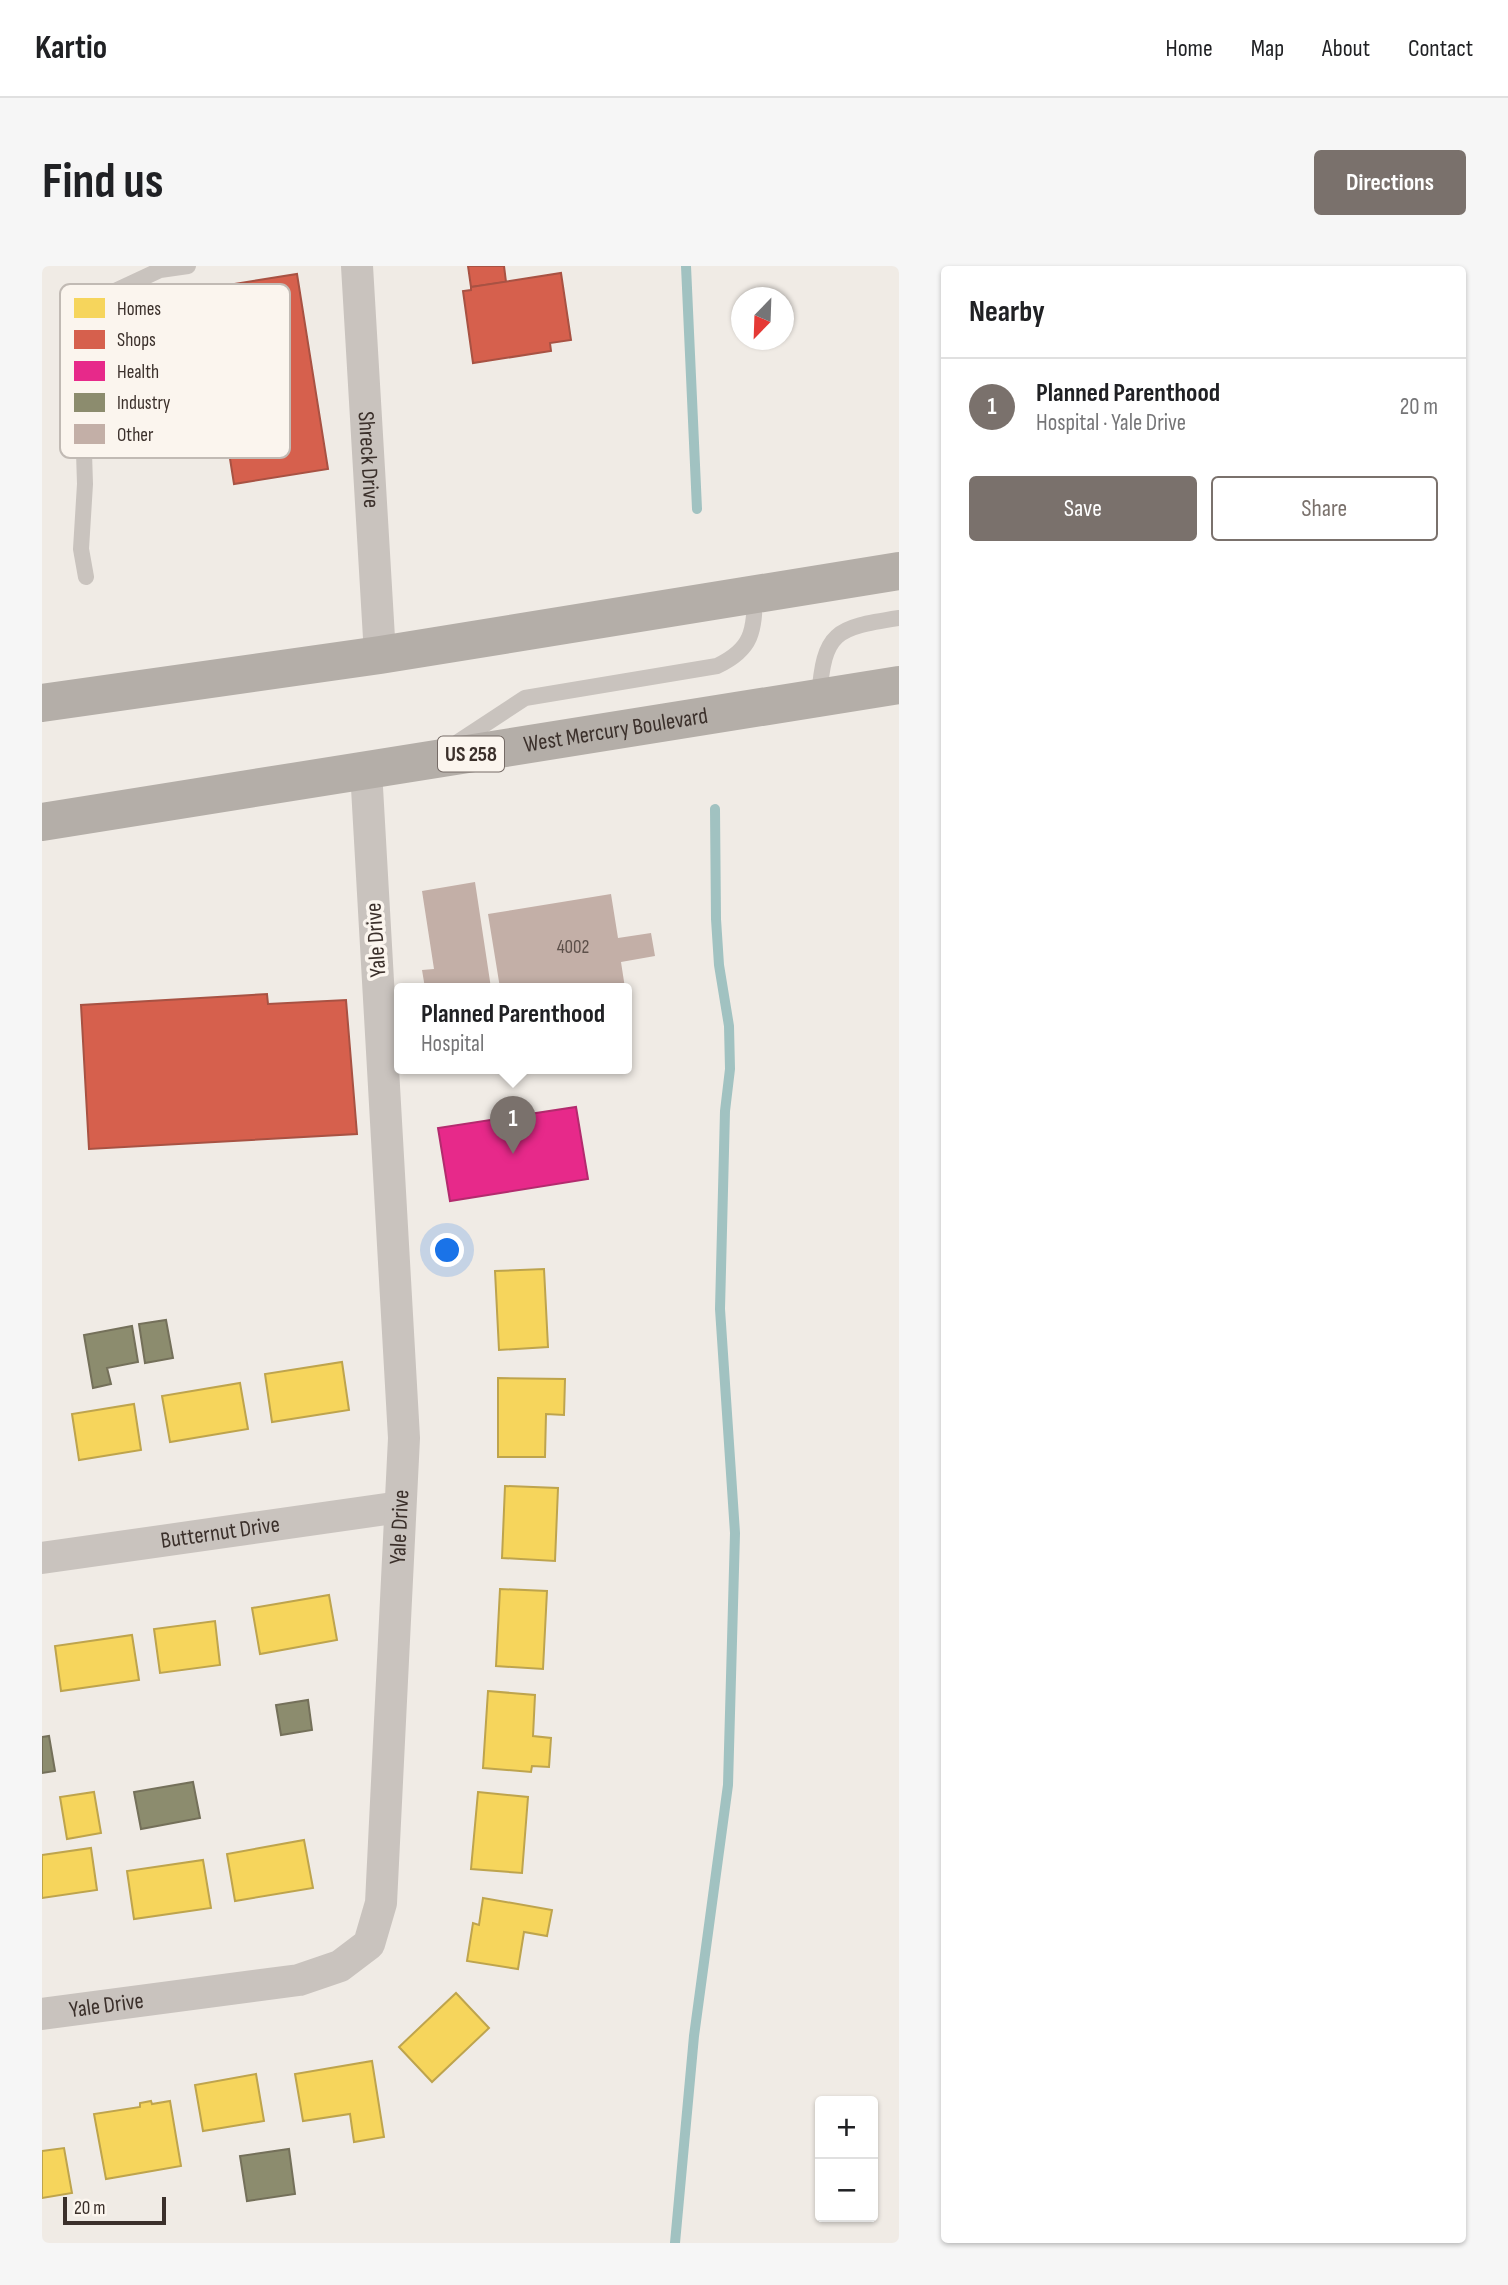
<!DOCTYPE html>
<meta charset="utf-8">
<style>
:root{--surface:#fff;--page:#f6f6f6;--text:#202124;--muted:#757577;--line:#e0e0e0;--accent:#7a716c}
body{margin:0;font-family:"Sofia Sans Condensed",sans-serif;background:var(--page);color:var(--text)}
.controls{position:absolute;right:21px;bottom:21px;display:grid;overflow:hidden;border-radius:7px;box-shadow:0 2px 5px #0004}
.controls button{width:63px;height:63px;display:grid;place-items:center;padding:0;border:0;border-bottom:2px solid var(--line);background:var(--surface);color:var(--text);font:35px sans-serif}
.compass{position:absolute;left:689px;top:21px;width:63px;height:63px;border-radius:50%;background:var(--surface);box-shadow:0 2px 5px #0004;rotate:203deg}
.scale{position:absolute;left:21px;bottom:18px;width:103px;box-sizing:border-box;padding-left:7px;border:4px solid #3b302b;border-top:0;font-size:19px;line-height:24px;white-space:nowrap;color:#3b302b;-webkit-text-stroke:5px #fbf5ee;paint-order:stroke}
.you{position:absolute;left:406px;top:985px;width:24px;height:24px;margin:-18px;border:5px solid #fff;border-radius:50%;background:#1a73e8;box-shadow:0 0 0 10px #1a73e833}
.badge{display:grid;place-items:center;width:46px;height:46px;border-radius:50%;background:var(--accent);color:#fff;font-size:23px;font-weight:700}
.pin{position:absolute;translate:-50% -58px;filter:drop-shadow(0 2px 4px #0008)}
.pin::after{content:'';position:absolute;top:37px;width:24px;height:21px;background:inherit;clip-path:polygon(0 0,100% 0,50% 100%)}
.popup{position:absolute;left:352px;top:717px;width:238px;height:91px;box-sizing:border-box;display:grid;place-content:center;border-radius:7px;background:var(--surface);filter:drop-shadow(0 2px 5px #0005);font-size:23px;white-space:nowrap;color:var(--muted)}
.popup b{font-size:26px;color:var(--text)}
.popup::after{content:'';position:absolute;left:50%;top:100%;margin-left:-14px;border:14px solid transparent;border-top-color:var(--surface)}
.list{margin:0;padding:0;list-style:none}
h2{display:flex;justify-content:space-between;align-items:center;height:91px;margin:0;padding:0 28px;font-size:30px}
h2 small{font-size:23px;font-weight:400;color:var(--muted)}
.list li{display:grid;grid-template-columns:46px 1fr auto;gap:21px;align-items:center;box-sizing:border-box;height:98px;padding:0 28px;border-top:2px solid var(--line)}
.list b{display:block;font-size:26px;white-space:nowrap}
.list p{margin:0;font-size:23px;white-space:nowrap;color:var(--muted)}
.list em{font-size:23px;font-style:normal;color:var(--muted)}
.actions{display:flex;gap:14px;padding:21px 28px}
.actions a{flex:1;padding:16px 0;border:2px solid var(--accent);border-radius:7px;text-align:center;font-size:24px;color:var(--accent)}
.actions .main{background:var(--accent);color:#fff}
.map{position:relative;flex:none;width:857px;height:1977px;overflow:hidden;border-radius:7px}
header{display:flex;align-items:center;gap:42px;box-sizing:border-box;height:98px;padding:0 35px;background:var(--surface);border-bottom:2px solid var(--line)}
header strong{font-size:33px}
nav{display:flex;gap:38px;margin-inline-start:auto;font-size:24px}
.intro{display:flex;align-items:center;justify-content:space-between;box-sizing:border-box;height:168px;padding:0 42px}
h1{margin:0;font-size:49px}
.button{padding:18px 32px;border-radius:7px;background:var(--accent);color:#fff;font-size:24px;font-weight:700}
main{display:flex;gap:42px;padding:0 42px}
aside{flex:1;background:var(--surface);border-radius:7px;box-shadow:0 2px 5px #0004}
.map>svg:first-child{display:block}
.homes{fill:#f6d55c;stroke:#bea44d;stroke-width:2}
.shops{fill:#d6604d;stroke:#a85243;stroke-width:2}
.health{fill:#e7298a;stroke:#b32b6e;stroke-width:2}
.industry{fill:#8c8c6e;stroke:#74705a;stroke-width:2}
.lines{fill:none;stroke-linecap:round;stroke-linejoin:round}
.stream{stroke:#a1c2c1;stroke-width:10}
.building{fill:#c3afa7}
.service{stroke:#c9c3be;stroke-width:16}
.minor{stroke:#c9c3be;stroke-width:32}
.trunk{stroke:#b4aea8;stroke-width:38}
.labels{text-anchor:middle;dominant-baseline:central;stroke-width:7;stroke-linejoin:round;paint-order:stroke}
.number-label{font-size:19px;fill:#5d504a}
.shield{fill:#fbf5ee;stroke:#756b66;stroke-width:2}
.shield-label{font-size:21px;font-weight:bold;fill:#3b302b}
.street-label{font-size:23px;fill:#3b302b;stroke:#fbf5ee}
.key{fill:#fbf5ee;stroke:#c1bab4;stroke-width:2}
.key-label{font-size:19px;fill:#3b302b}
</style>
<header>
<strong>Kartio</strong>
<nav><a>Home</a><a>Map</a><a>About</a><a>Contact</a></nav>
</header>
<div class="intro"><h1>Find us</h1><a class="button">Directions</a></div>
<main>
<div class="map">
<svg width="857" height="1977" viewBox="0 0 857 1977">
<rect width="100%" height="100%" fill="#f0ebe5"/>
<g class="homes">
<polygon points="502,1003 506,1081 457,1084 453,1005"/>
<polygon points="300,1096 307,1144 230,1156 223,1108"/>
<polygon points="456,1112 523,1113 522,1149 504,1148 503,1191 456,1191"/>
<polygon points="198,1117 206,1163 128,1176 120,1130"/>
<polygon points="92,1138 99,1184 37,1194 30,1148"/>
<polygon points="463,1220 516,1222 513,1295 460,1292"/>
<polygon points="458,1323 505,1325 501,1403 454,1400"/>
<polygon points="287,1329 295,1374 218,1388 210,1342"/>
<polygon points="173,1355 178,1399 118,1407 112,1363"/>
<polygon points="90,1369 97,1414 19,1425 13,1380"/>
<polygon points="446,1425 493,1429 491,1470 509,1472 507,1501 490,1500 489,1506 441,1502"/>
<polygon points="52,1526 59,1567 25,1573 18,1531"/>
<polygon points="436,1526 486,1531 480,1607 429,1603"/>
<polygon points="262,1574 271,1622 193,1635 185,1588"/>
<polygon points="49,1582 55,1624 0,1632 0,1589"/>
<polygon points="161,1594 169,1642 92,1653 85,1605"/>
<polygon points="441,1632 510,1644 505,1670 482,1666 476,1703 425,1695 431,1657 437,1659"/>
<polygon points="414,1727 447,1762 390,1816 357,1781"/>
<polygon points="330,1795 342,1871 312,1876 308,1848 261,1855 253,1808"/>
<polygon points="214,1808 222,1855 161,1865 153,1819"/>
<polygon points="109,1835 110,1838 128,1835 139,1900 64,1913 52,1848 98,1841 98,1837"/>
<polygon points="22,1882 30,1927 0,1932 0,1885"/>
</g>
<g class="shops">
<polygon points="426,0 462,0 464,16 429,21"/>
<polygon points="519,7 529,74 508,77 509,85 431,97 421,25 429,24 429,21"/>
<polygon points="255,8 286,203 192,218 180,142 87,157 72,61 87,59 85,47 143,38 145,51 165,48 161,23"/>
<polygon points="225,728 226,738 304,734 315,868 47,883 39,739"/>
</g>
<polygon class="health" points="534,841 546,913 408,935 396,862"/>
<g class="industry">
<polygon points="124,1054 131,1092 103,1097 97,1058"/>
<polygon points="90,1060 96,1096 65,1102 69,1118 51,1122 42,1069"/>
<polygon points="266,1434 270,1464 239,1469 234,1439"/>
<polygon points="7,1470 13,1505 0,1507 0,1471"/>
<polygon points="151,1516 158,1552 99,1563 92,1526"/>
<polygon points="247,1883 253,1928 205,1935 198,1890"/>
</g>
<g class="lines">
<g class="stream">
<polyline points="644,0 655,243"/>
<polyline points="633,1977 652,1770 686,1519 693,1267 678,1043 683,845 688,803 687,760 677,699 674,653 673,543"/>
</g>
</g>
<g class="building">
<polygon points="433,616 449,722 383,722 380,704 392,703 380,625"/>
<polygon points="569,628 576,672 609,667 613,690 579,696 583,722 458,722 446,648"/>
</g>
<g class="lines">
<g class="service">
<polyline points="44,311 39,283 43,218 38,61 58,32 118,4 146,0"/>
<path d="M777,432C782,365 793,362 857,352"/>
<path d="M410,480L483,432L675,400C711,383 712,365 713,328"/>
</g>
<g class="minor">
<path id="s1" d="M315,0L338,389"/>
<path id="s2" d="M0,1292L358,1241"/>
<path id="s3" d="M0,1748L257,1714L298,1700L327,1678L339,1637L362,1172L324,504"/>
</g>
<g class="trunk">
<polyline points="0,437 338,389 857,305"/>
<path id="s4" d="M0,556L857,419"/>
</g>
</g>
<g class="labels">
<g class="number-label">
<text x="531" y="681">4002</text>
</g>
<rect class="shield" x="396" y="470.5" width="66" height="35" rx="5"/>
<g class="shield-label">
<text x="429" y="488">US 258</text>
</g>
<g class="street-label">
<text stroke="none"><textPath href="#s1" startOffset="194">Shreck Drive</textPath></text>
<text stroke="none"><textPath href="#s4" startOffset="581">West Mercury Boulevard</textPath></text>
<text transform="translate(334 674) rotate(-94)">Yale Drive</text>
<text stroke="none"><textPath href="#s3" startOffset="758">Yale Drive</textPath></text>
<text stroke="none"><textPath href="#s2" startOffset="180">Butternut Drive</textPath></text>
<text stroke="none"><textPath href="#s3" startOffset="65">Yale Drive</textPath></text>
</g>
</g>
<rect x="18" y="18" width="230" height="174" rx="10" class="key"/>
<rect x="32" y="32" width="31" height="20" fill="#f6d55c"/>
<rect x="32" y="64" width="31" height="19" fill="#d6604d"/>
<rect x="32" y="95" width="31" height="20" fill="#e7298a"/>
<rect x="32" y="127" width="31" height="19" fill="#8c8c6e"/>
<rect x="32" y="158" width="31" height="20" fill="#c3afa7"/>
<g class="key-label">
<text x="75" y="49">Homes</text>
<text x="75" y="80">Shops</text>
<text x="75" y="112">Health</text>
<text x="75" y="143">Industry</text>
<text x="75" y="175">Other</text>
</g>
</svg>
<div class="controls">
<button>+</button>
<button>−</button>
</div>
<svg class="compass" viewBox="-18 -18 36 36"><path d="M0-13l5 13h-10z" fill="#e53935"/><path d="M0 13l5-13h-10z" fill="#757577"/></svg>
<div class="scale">20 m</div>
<div class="you"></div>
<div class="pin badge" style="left:471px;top:888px">1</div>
<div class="popup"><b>Planned Parenthood</b>Hospital</div>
</div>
<aside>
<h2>Nearby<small></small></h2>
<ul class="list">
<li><span class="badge">1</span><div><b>Planned Parenthood</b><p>Hospital · Yale Drive</p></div><em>20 m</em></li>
</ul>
<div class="actions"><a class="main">Save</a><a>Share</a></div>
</aside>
</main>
